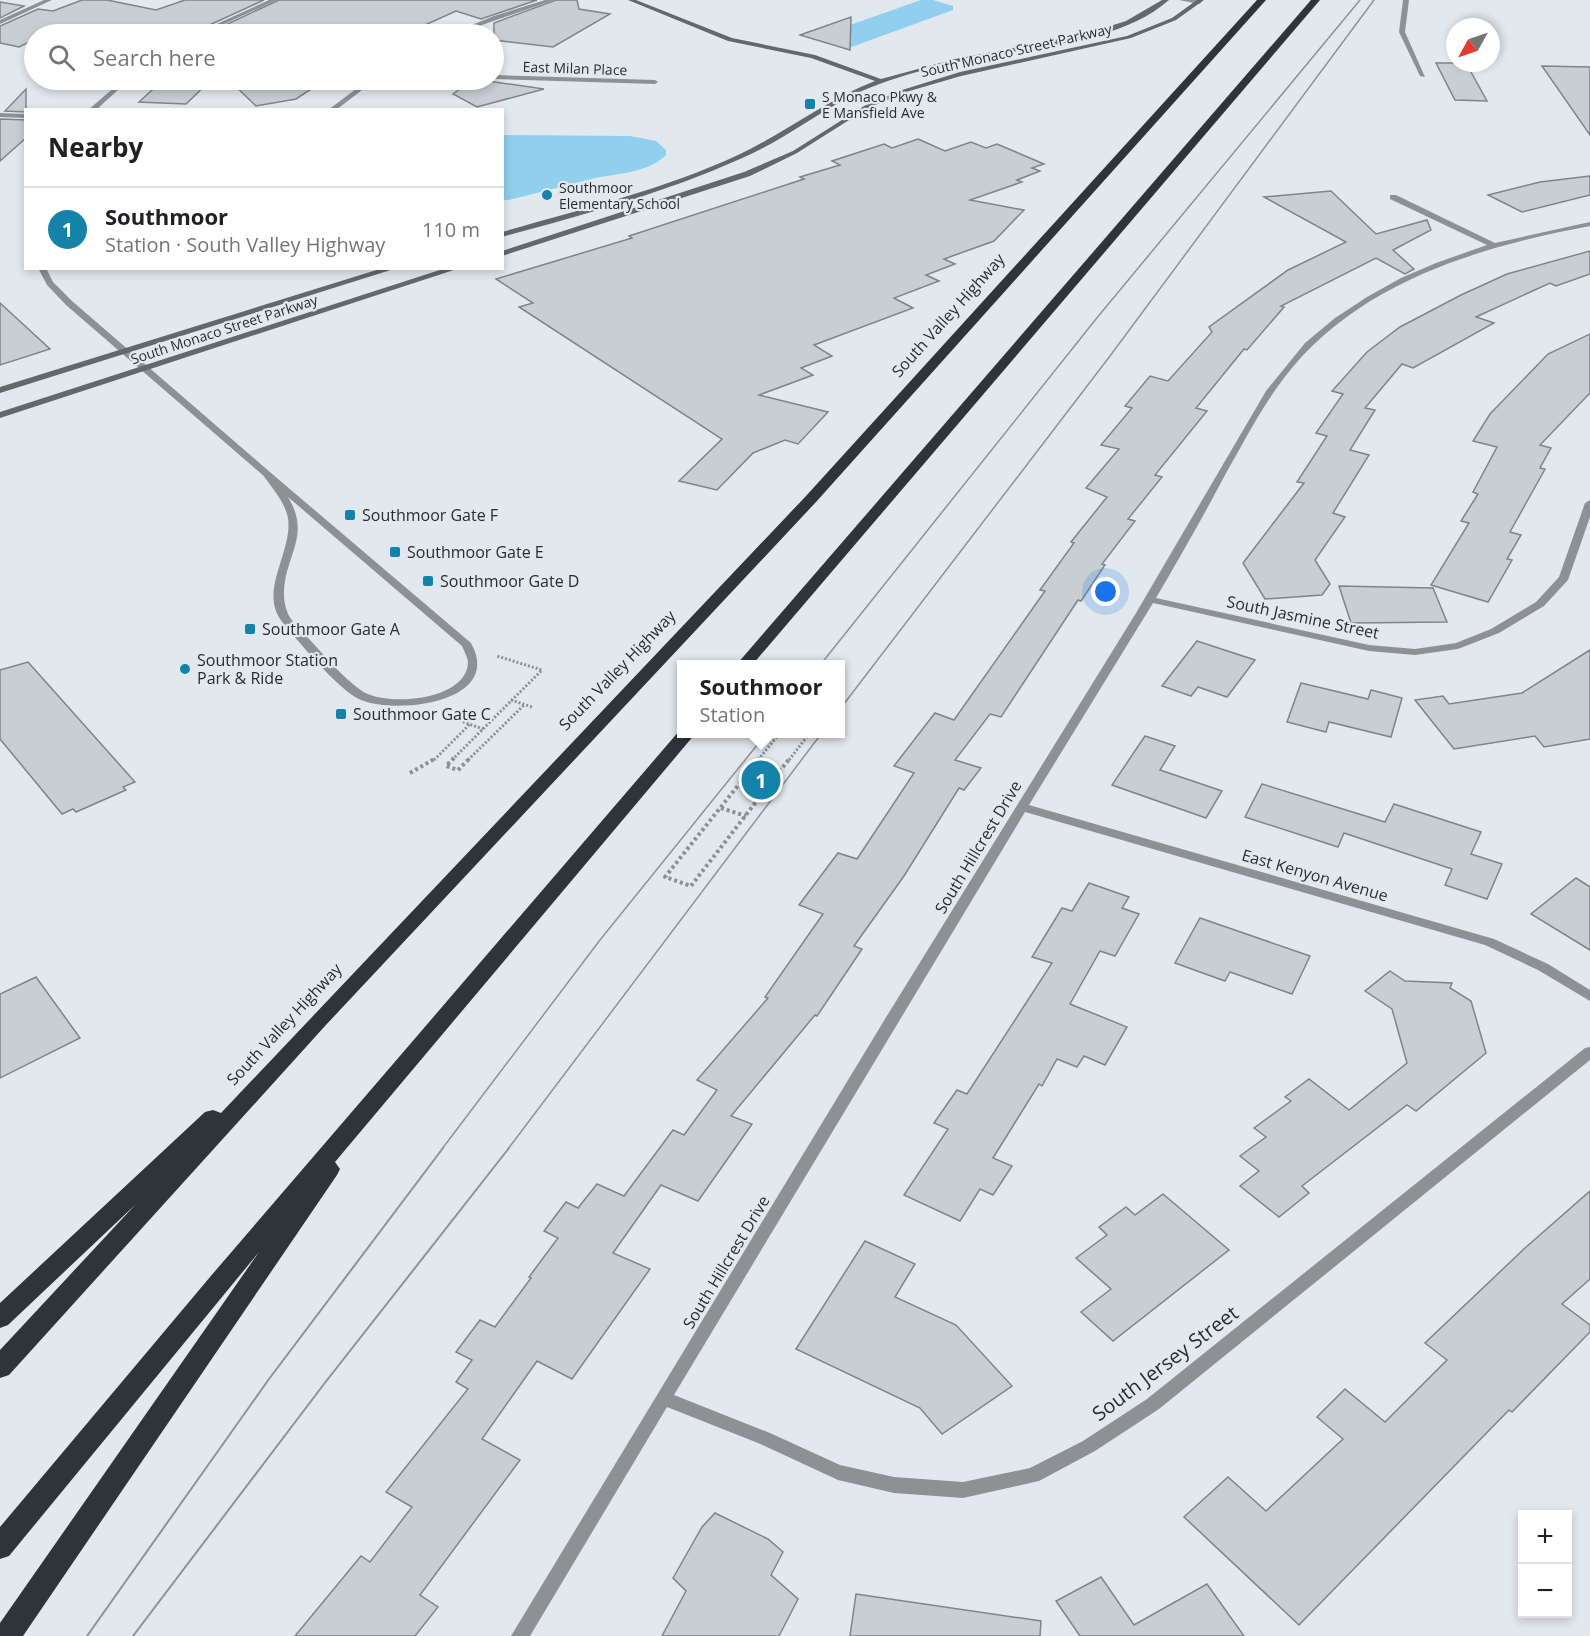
<!DOCTYPE html>
<meta charset="utf-8">
<style>
:root{--surface:#fff;--page:#f2f2f2;--text:#202124;--muted:#757577;--line:#e0e0e0;--accent:#1582aa}
body{margin:0;font-family:"Open Sans",sans-serif;background:var(--page);color:var(--text)}
.controls{position:absolute;right:18px;bottom:18px;display:grid;overflow:hidden;border-radius:0px;box-shadow:0 3px 9px #0003}
.controls button{width:54px;height:54px;display:grid;place-items:center;padding:0;border:0;border-bottom:2px solid var(--line);background:var(--surface);color:var(--text);font:30px sans-serif}
.compass{position:absolute;left:1446px;top:18px;width:54px;height:54px;border-radius:50%;background:var(--surface);box-shadow:0 3px 9px #0003;rotate:230deg}
.you{position:absolute;left:1106px;top:592px;width:21px;height:21px;margin:-15px;border:4px solid #fff;border-radius:50%;background:#1a73e8;box-shadow:0 0 0 9px #1a73e833}
.badge{display:grid;place-items:center;width:39px;height:39px;border-radius:50%;background:var(--accent);color:#fff;font-size:20px;font-weight:700}
.pin{position:absolute;translate:-50% -50%;border:3px solid #fff;box-shadow:0 2px 6px #0006}
.popup{position:absolute;left:677px;top:660px;width:168px;height:78px;box-sizing:border-box;display:grid;place-content:center;border-radius:0px;background:var(--surface);filter:drop-shadow(0 2px 4px #0005);font-size:20px;white-space:nowrap;color:var(--muted)}
.popup b{font-size:22px;color:var(--text)}
.popup::after{content:'';position:absolute;left:50%;top:100%;margin-left:-12px;border:12px solid transparent;border-top-color:var(--surface)}
.list{margin:0;padding:0;list-style:none}
h2{display:flex;justify-content:space-between;align-items:center;height:78px;margin:0;padding:0 24px;font-size:26px}
h2 small{font-size:20px;font-weight:400;color:var(--muted)}
.list li{display:grid;grid-template-columns:39px 1fr auto;gap:18px;align-items:center;box-sizing:border-box;height:84px;padding:0 24px;border-top:2px solid var(--line)}
.list b{display:block;font-size:22px;white-space:nowrap}
.list p{margin:0;font-size:20px;white-space:nowrap;color:var(--muted)}
.list em{font-size:20px;font-style:normal;color:var(--muted)}
.icon{flex:none;width:33px;height:33px;fill:none;stroke:currentColor;stroke-width:2;stroke-linecap:round;stroke-linejoin:round}
.map{position:relative;flex:none;width:1590px;height:1636px;overflow:hidden}
.search{position:absolute;background:var(--surface);box-shadow:0 3px 9px #0003;left:24px;top:24px;width:480px;height:66px;display:flex;align-items:center;gap:15px;box-sizing:border-box;padding:0 21px;border-radius:33px;color:var(--muted);font-size:22px}
.panel{position:absolute;background:var(--surface);box-shadow:0 3px 9px #0003;left:24px;top:108px;width:480px;height:162px;border-radius:0px}
.map>svg:first-child{display:block}
.green{fill:#90cfee}
.building{fill:#c7cfd3;stroke:#7e8589;stroke-width:1.5}
.lines{fill:none;stroke-linecap:round;stroke-linejoin:round}
.path-far1{stroke:#8a8f93;stroke-width:3;stroke-dasharray:2 2;stroke-linecap:butt}
.path{stroke:#8a8f93;stroke-width:4;stroke-dasharray:3 3;stroke-linecap:butt}
.lane{fill:#8e9193;fill-rule:evenodd}
.street{fill:#8e9193;fill-rule:evenodd}
.secondary{fill:#64686b;fill-rule:evenodd}
.highway{fill:#2e3437;fill-rule:evenodd}
.tram-far1{stroke:#8d9296;stroke-width:1.5}
.tram{stroke:#8d9296;stroke-width:2}
.poi-dot{fill:#1582aa;stroke:#e2e9ee;stroke-width:2}
.labels{text-anchor:middle;dominant-baseline:central;stroke-width:4.5;stroke-linejoin:round;paint-order:stroke}
.far-street-label{font-size:14px;fill:#292c2e;stroke:#e2e9ee}
.far-poi-label{font-size:14px;fill:#292c2e;stroke:#e2e9ee;text-anchor:start}
.street-label{font-size:16px;fill:#292c2e;stroke:#e2e9ee}
.poi-label{font-size:16px;fill:#292c2e;stroke:#e2e9ee;text-anchor:start}
.near-street-label{font-size:20px;fill:#292c2e;stroke:#e2e9ee}
</style>
<div class="map">
<svg width="1590" height="1636" viewBox="0 0 1590 1636">
<rect width="100%" height="100%" fill="#e2e9ee"/>
<g class="green">
<polygon points="921,0 933,0 953,6 953,10 846,49 813,38"/>
<path d="M503,135L630,136L656,141L666,150V155C647,174 616,173 591,179C564,186 537,193 509,200H503Z"/>
</g>
<g class="building">
<polygon points="82,0 107,0 156,10 185,0 264,0 194,32 193,34 34,34 34,40 19,47 0,43 0,26 38,9 53,11"/>
<polygon points="279,0 537,0 481,19 456,11 405,34 206,34"/>
<polygon points="556,0 577,0 579,9 610,14 553,47 494,40 494,23"/>
<polygon points="0,2 24,6 0,18"/>
<polygon points="851,17 850,50 800,35"/>
<polygon points="1436,63 1466,63 1487,101 1455,100"/>
<polygon points="1542,66 1590,67 1590,135"/>
<polygon points="163,80 211,80 186,104 139,102"/>
<polygon points="229,80 325,80 296,99 256,106"/>
<polygon points="473,80 481,80 544,89 477,107 453,94"/>
<polygon points="26,89 26,112 5,111"/>
<polygon points="0,119 26,120 26,138 0,161"/>
<polygon points="918,139 945,151 971,142 986,148 997,144 1044,164 1032,168 1040,171 1017,180 1022,182 970,200 1024,210 994,241 944,259 955,264 926,275 939,281 894,298 913,308 814,345 832,356 801,368 813,375 759,395 828,412 798,444 785,440 753,453 717,490 679,481 722,439 519,307 533,303 496,279 632,238 629,236 804,179 800,177 840,165 832,161 884,144 892,148"/>
<polygon points="1590,176 1590,195 1522,212 1488,195 1540,182"/>
<polygon points="1331,191 1376,234 1427,220 1431,230 1393,250 1414,269 1405,274 1376,258 1281,306 1284,307 1247,350 1244,349 1196,408 1207,411 1155,475 1162,477 1128,519 1135,521 1102,564 1105,565 1081,601 1078,600 1001,717 990,714 955,760 981,768 964,790 959,788 904,876 854,946 862,949 817,1016 815,1015 731,1116 752,1124 698,1201 661,1185 613,1253 650,1269 572,1379 537,1361 482,1439 520,1460 420,1595 438,1607 415,1636 295,1636 361,1556 370,1562 412,1507 386,1492 468,1389 456,1382 472,1360 456,1352 480,1320 495,1327 531,1278 529,1277 558,1238 544,1231 566,1202 578,1208 597,1184 624,1196 673,1130 684,1135 717,1090 697,1080 768,998 765,997 823,914 799,905 838,853 857,859 914,773 894,766 935,713 954,720 1045,591 1040,590 1074,543 1071,542 1107,497 1086,488 1119,449 1101,445 1132,408 1125,406 1150,376 1168,381 1212,332 1209,327 1288,270 1346,242 1264,197"/>
<polygon points="1590,251 1590,274 1556,286 1550,283 1476,317 1494,323 1413,368 1402,364 1365,408 1375,410 1350,450 1369,455 1333,513 1345,517 1315,560 1330,584 1322,595 1265,599 1243,563 1304,483 1297,482 1327,436 1316,433 1343,394 1332,391 1367,352 1400,327 1461,295 1507,274"/>
<polygon points="0,303 50,349 0,365"/>
<polygon points="1590,334 1590,393 1540,445 1551,448 1540,468 1545,469 1510,532 1521,535 1507,559 1512,560 1488,602 1431,585 1469,523 1461,521 1478,494 1473,492 1497,447 1473,441 1490,414 1548,354"/>
<polygon points="1339,586 1433,588 1447,622 1351,623"/>
<polygon points="1197,641 1255,660 1227,697 1198,687 1191,696 1162,686"/>
<polygon points="1590,650 1590,739 1544,747 1535,736 1454,749 1415,700 1443,696 1449,704 1522,693"/>
<polygon points="28,662 135,782 123,787 126,790 76,812 73,809 62,814 0,739 0,670"/>
<polygon points="1301,683 1368,699 1371,690 1402,698 1391,737 1329,722 1326,732 1287,722"/>
<polygon points="1145,736 1175,746 1160,770 1222,791 1206,818 1112,785"/>
<polygon points="1262,784 1385,822 1394,804 1481,832 1471,854 1502,864 1487,899 1445,885 1452,869 1344,833 1338,847 1245,817"/>
<polygon points="1576,878 1590,887 1590,950 1531,914"/>
<polygon points="1089,883 1129,897 1122,908 1139,914 1115,956 1100,951 1070,1004 1127,1027 1105,1065 1084,1056 1077,1067 1057,1059 1042,1086 1039,1084 993,1158 1012,1166 993,1195 980,1189 960,1221 904,1195 948,1129 934,1123 957,1090 967,1094 1052,963 1032,957 1062,908 1072,911"/>
<polygon points="1200,918 1310,956 1292,994 1230,972 1225,981 1175,963"/>
<polygon points="1390,971 1405,981 1452,983 1450,988 1471,1001 1486,1053 1416,1111 1407,1105 1302,1186 1309,1193 1279,1217 1240,1186 1259,1171 1240,1156 1266,1137 1254,1128 1291,1101 1285,1097 1309,1079 1349,1110 1407,1063 1392,1009 1365,991"/>
<polygon points="36,977 80,1038 0,1078 0,994"/>
<polygon points="1590,1191 1590,1279 1562,1304 1590,1325 1590,1332 1512,1412 1509,1410 1299,1625 1184,1517 1228,1477 1266,1511 1343,1439 1317,1417 1345,1389 1385,1422 1447,1360 1425,1343 1525,1248"/>
<polygon points="1163,1194 1229,1250 1113,1341 1081,1312 1111,1289 1076,1258 1107,1235 1099,1227 1126,1207 1135,1215"/>
<polygon points="865,1241 915,1264 895,1297 956,1325 1012,1386 942,1434 920,1408 796,1349"/>
<polygon points="715,1513 768,1539 783,1552 771,1575 798,1599 779,1636 662,1636 686,1591 673,1578 702,1527"/>
<polygon points="1101,1577 1134,1625 1207,1584 1244,1636 1080,1636 1056,1601"/>
<polygon points="856,1594 1041,1621 1040,1636 850,1636"/>
</g>
<g class="lines">
<g class="path-far1">
<polyline points="511,700 532,707"/>
<polyline points="444,715 483,729"/>
<polyline points="434,760 470,724"/>
<polyline points="452,760 542,670 497,656"/>
<polyline points="468,760 524,705"/>
<polyline points="758,760 779,734"/>
<polyline points="789,760 809,734"/>
</g>
<g class="path">
<polyline points="454,758 446,766 458,770 470,758"/>
<polyline points="760,758 665,877 691,886 790,758"/>
<polyline points="755,763 781,770"/>
<polyline points="410,773 436,758"/>
<polyline points="740,783 765,791"/>
<polyline points="749,791 756,782"/>
<polyline points="721,808 746,816"/>
</g>
<g class="lane">
<polygon points="1403,0 1409,0 1405,32 1425,77 1420,76 1399,32"/>
<path d="M268,472L271,473L471,643C504,702 398,715 361,700C338,690 300,643 283,623C257,592 293,553 288,518C285,502 272,488 263,475ZM288,497L462,646C464,651 468,658 468,663C466,701 386,707 362,691C342,677 326,657 310,640C304,633 297,627 291,619C286,612 284,602 284,594C284,556 312,536 288,497Z"/>
</g>
<g class="street">
<polygon points="44,0 52,0 0,24 0,20"/>
<polygon points="269,0 277,0 202,34 195,34"/>
<polygon points="545,0 554,0 456,34 449,34 494,16"/>
<polygon points="1179,0 1197,0 1202,2 1199,4"/>
<polygon points="494,75 655,80 658,82 655,84 494,79"/>
<polygon points="123,80 129,80 96,110 88,110"/>
<polygon points="368,80 375,80 336,110 328,110"/>
<polygon points="0,113 26,114 26,118 0,117"/>
<path d="M1390,195H1396L1495,243L1590,222V226C1478,247 1356,283 1284,378C1261,408 1244,442 1225,475C1203,517 1180,557 1156,598L1369,645L1415,649L1456,643L1491,629L1536,602L1559,577L1585,503L1590,500V517L1568,580L1544,606L1499,633L1458,649L1415,655L1369,651L1153,603L1029,805L1494,939L1548,964L1590,990V1001L1538,970L1485,945L1025,812L674,1395L770,1433L840,1465L894,1477L963,1482L1030,1468L1083,1441L1147,1399L1585,1048L1590,1047V1060L1159,1409L1095,1451L1039,1481L963,1498L894,1493L838,1480L758,1443L667,1407L530,1636H511L885,1019L1136,613L1266,391L1305,343L1335,318L1367,297L1401,278L1436,263L1487,245L1390,199Z"/>
<polygon points="38,268 46,268 53,282 72,301 271,473 271,477 265,477 66,305 47,285"/>
</g>
<g class="secondary">
<path d="M628,0H636L732,38L815,55L881,79L955,59L1085,34L1126,21L1162,0H1169C1119,44 1033,46 971,59C929,68 884,79 847,98C811,118 778,143 740,159C664,193 583,215 502,237V232C581,209 663,190 738,155C785,133 826,100 875,81L811,58L728,41Z"/>
<polygon points="1197,0 1204,0 1176,20 1131,38 961,76 906,92 868,108 797,153 750,176 502,256 502,251 744,172 793,151 864,106 902,90 960,72 1127,36 1172,18"/>
<polygon points="383,268 397,268 0,393 0,387"/>
<polygon points="446,268 460,268 0,418 0,412"/>
</g>
<g class="highway">
<polygon points="1257,0 1266,0 816,502 325,1026 9,1375 0,1378 0,1350 135,1205 8,1325 0,1328 0,1303 205,1112 213,1110 221,1113 806,496"/>
<polygon points="1311,0 1320,0 753,664 737,664"/>
<polygon points="680,730 682,734 695,734 335,1162 340,1169 337,1175 23,1636 0,1636 0,1623 259,1252 9,1556 0,1559 0,1527 210,1277"/>
</g>
<g class="tram-far1">
<polyline points="821,664 1096,319 1360,0"/>
<polyline points="840,709 1110,356 1374,0"/>
<polyline points="442,1149 600,940 766,734"/>
<polyline points="508,1149 821,734"/>
</g>
<g class="tram">
<polyline points="87,1636 269,1379 443,1148"/>
<polyline points="133,1636 324,1384 509,1148"/>
</g>
</g>
<g class="poi-dot">
<rect x="804" y="98" width="12" height="12" rx="3"/>
<circle cx="547" cy="195" r="6"/>
<rect x="344" y="509" width="12" height="12" rx="3"/>
<rect x="389" y="546" width="12" height="12" rx="3"/>
<rect x="422" y="575" width="12" height="12" rx="3"/>
<rect x="244" y="623" width="12" height="12" rx="3"/>
<circle cx="185" cy="669" r="6"/>
<rect x="335" y="708" width="12" height="12" rx="3"/>
</g>
<g class="labels">
<g class="far-street-label">
<text transform="translate(1016 50) rotate(-13)">South Monaco Street Parkway</text>
<text transform="translate(575 68) rotate(2)">East Milan Place</text>
<text transform="translate(224 329) rotate(-18)">South Monaco Street Parkway</text>
</g>
<g class="far-poi-label">
<text x="822" y="96">S Monaco Pkwy &amp;<tspan x="822" dy="16">E Mansfield Ave</tspan></text>
<text x="559" y="187">Southmoor<tspan x="559" dy="16">Elementary School</tspan></text>
</g>
<g class="street-label">
<text transform="translate(948 315) rotate(-48)">South Valley Highway</text>
<text transform="translate(1303 617) rotate(12)">South Jasmine Street</text>
<text transform="translate(617 670) rotate(-46)">South Valley Highway</text>
<text transform="translate(978 847) rotate(-59)">South Hillcrest Drive</text>
<text transform="translate(1315 875) rotate(16)">East Kenyon Avenue</text>
<text transform="translate(284 1024) rotate(-47)">South Valley Highway</text>
<text transform="translate(726 1262) rotate(-59)">South Hillcrest Drive</text>
</g>
<g class="poi-label">
<text x="362" y="515">Southmoor Gate F</text>
<text x="407" y="552">Southmoor Gate E</text>
<text x="440" y="581">Southmoor Gate D</text>
<text x="262" y="629">Southmoor Gate A</text>
<text x="197" y="660">Southmoor Station<tspan x="197" dy="18">Park &amp; Ride</tspan></text>
<text x="353" y="714">Southmoor Gate C</text>
</g>
<g class="near-street-label">
<text transform="translate(1165 1363) rotate(-37)">South Jersey Street</text>
</g>
</g>
</svg>
<div class="controls">
<button>+</button>
<button>−</button>
</div>
<svg class="compass" viewBox="-18 -18 36 36"><path d="M0-13l5 13h-10z" fill="#e53935"/><path d="M0 13l5-13h-10z" fill="#757577"/></svg>
<div class="you"></div>
<div class="pin badge" style="left:761px;top:780px">1</div>
<div class="popup"><b>Southmoor</b>Station</div>
<div class="search"><svg class="icon" aria-label="search" viewBox="0 0 24 24"><circle cx="10" cy="10" r="6"/><path d="M15 15l6 6"/></svg>Search here</div>
<section class="panel">
<h2>Nearby<small></small></h2>
<ul class="list">
<li><span class="badge">1</span><div><b>Southmoor</b><p>Station · South Valley Highway</p></div><em>110 m</em></li>
</ul>
</section>
</div>
